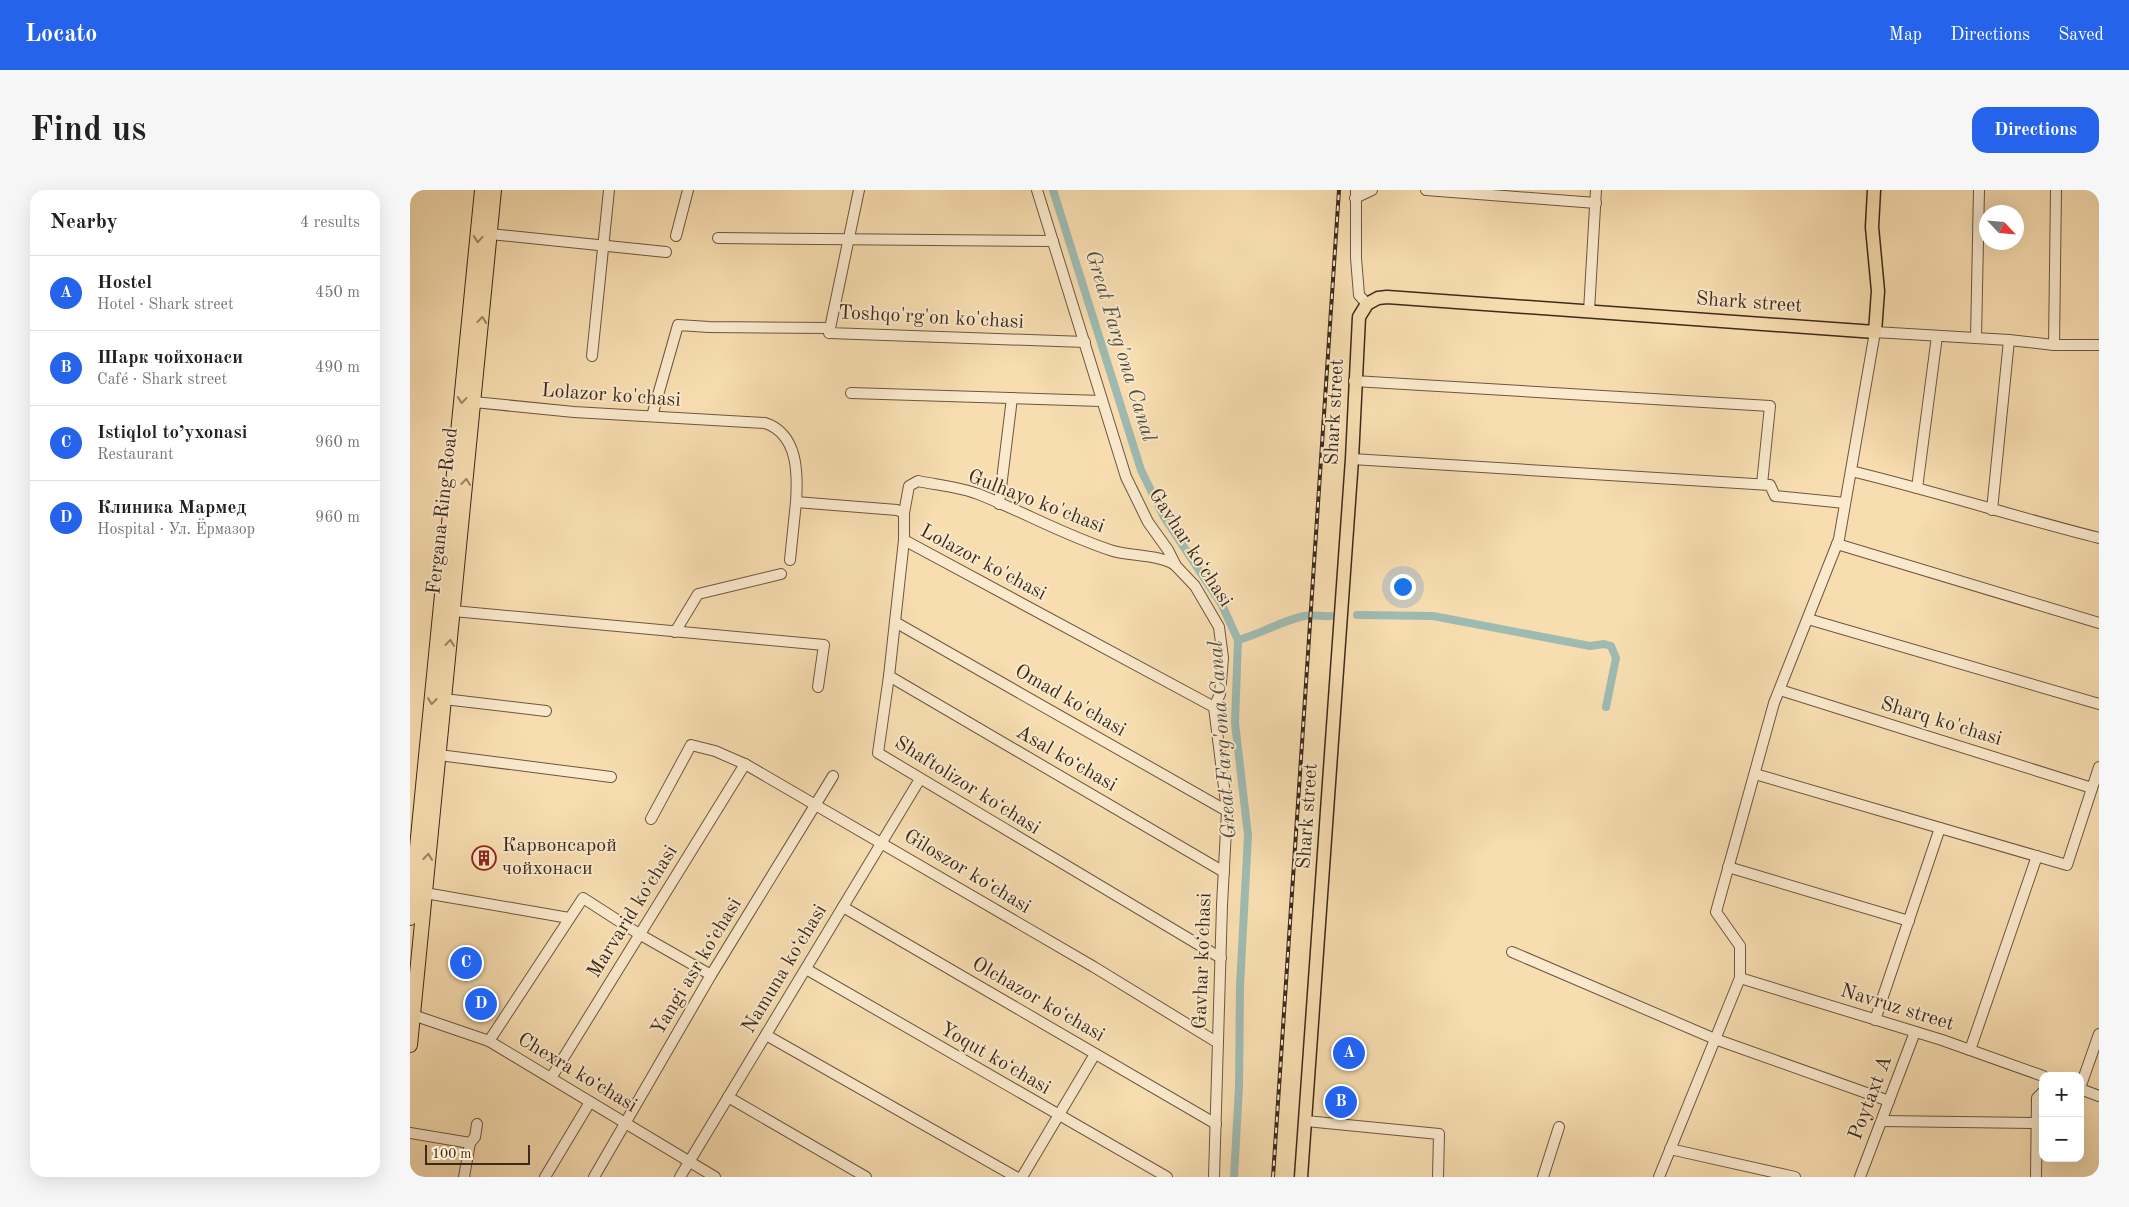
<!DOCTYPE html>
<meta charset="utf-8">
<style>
:root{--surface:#fff;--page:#f6f6f6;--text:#202124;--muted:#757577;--line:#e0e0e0;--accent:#2563eb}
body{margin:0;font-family:"Old Standard TT",serif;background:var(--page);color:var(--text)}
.controls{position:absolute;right:15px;bottom:15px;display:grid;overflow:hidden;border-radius:10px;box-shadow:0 5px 20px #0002}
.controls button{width:45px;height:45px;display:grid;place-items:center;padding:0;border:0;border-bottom:1px solid var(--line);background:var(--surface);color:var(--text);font:25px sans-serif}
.compass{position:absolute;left:1569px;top:15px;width:45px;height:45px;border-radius:50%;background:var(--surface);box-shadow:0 5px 20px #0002;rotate:116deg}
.scale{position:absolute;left:15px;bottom:12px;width:105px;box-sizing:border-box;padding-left:5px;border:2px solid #3c2a1c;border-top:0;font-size:14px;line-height:18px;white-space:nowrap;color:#3c2a1c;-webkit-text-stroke:4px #fae9cc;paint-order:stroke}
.you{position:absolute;left:992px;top:396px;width:18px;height:18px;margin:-12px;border:4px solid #fff;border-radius:50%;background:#1a73e8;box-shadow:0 0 0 8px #1a73e833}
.badge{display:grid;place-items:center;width:32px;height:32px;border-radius:50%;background:var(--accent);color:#fff;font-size:16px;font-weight:700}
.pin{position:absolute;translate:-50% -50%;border:2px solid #fff;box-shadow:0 1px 5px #0006}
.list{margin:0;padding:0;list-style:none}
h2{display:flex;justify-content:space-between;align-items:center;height:65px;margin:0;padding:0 20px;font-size:21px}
h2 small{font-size:16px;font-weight:400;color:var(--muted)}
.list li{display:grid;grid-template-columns:32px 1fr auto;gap:15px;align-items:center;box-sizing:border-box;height:75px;padding:0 20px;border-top:1px solid var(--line)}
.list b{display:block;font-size:19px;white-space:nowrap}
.list p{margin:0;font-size:16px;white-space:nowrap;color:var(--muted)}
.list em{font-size:16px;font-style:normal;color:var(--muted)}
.map{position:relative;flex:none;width:1689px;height:987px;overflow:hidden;border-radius:15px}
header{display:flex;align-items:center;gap:30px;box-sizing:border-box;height:70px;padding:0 25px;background:var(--accent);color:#fff}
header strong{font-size:24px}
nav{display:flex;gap:28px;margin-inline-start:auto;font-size:18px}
.intro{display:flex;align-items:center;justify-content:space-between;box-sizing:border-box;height:120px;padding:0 30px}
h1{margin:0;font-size:35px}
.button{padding:12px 22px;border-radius:15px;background:var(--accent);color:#fff;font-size:18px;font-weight:700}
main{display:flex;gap:30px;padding:0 30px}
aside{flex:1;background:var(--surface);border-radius:15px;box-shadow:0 5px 20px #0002}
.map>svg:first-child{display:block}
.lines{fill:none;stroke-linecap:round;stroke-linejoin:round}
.canal{stroke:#9ebbb2;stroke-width:8}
.minor-casing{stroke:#6b5741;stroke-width:12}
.major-casing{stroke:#3c2a1c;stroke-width:15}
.highway-casing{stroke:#3c2a1c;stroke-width:16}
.minor{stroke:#fae9cc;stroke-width:10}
.major{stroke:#f7ddb0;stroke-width:12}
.highway{stroke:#f7ddb0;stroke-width:14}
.rail-casing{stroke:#3c2a1c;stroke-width:4}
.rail{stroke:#fae9cc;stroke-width:2;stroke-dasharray:5.5;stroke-linecap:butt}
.oneway{stroke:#9a8466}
.labels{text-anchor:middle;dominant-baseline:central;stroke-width:4;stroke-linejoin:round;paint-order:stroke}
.street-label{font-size:20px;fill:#3c2a1c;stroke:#fae9cc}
.poi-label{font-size:20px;fill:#3c2a1c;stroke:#fae9cc;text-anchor:start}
.water-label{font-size:21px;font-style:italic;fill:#544e42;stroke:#fae9cc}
</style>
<header>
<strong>Locato</strong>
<nav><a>Map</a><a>Directions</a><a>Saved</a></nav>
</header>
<div class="intro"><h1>Find us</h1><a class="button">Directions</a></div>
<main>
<aside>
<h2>Nearby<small>4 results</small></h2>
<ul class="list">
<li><span class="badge">A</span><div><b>Hostel</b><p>Hotel · Shark street</p></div><em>450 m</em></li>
<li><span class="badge">B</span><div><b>Шарк чойхонаси</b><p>Café · Shark street</p></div><em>490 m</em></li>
<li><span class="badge">C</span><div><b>Istiqlol to’yxonasi</b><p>Restaurant</p></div><em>960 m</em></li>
<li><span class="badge">D</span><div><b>Клиника Мармед</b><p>Hospital · Ул. Ёрмазор</p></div><em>960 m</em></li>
</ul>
</aside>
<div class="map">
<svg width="1689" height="987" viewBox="0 0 1689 987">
<rect width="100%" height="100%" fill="#f7ddb0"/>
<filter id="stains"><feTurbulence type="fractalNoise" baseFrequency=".004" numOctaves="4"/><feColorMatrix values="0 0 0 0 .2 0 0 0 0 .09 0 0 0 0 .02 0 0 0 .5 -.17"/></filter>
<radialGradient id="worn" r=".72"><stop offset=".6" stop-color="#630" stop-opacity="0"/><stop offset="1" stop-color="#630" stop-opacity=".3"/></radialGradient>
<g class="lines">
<g class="canal">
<polyline points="643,0 731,280 754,327 812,415 828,450 825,533 838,645 830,796 829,897 824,987"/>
<polyline points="947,425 1023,426 1180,456 1194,454 1201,456 1206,468 1196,517"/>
<path d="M828,450C851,444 871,431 894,426C903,424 913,427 921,426"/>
</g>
<g class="minor-casing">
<g id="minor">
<polyline points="449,0 419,143 675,152"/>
<polyline points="627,0 716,287 738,332 758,360 766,376 785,396 809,437 813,468 810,504 804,517 817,621 812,715 804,987"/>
<polyline points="946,0 946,68 949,105 957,114"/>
<polyline points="1016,0 1186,13"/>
<polyline points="945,8 962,0"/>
<polyline points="80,44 256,62"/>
<polyline points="266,46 278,0"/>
<polyline points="308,48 643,51"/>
<polyline points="1179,121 1186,0"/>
<polyline points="1566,148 1569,0"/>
<polyline points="1644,155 1646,0"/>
<polyline points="182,166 199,0"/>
<polyline points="944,191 1360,216 1352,294"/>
<polyline points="441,203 691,211"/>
<path d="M64,212L164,222L355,233C388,244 388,283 386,312L487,320L494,323V350L804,517"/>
<polyline points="242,226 268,135 299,137 420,138"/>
<polyline points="942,269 1360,295 1365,306 1435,313"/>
<path d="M1441,281C1524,301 1606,327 1689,348"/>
<polyline points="1507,298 1527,146"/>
<polyline points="589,314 602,208"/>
<polyline points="1582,320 1599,150"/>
<path d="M494,323L499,296L508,291C527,295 550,297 568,304C614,322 656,346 703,361C719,366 755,365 766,376"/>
<polyline points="494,350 479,486 468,563 811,768"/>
<polyline points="1427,354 1689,433"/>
<polyline points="380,370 386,312"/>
<polyline points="43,421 414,455 408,497"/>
<polyline points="1398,429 1689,514"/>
<polyline points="485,432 817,621"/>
<polyline points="265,442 288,404 371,384"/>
<polyline points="479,486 814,682"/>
<polyline points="1370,500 1682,598"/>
<polyline points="34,509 136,521"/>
<polyline points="29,565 201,587"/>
<polyline points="1345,584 1657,675 1689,577"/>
<polyline points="241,629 281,555 305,561 335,574 684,777 808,853"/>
<polyline points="1318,677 1499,731"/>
<polyline points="15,703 159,728"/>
<polyline points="433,717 806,934"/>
<polyline points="1102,762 1305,849 1479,911"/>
<polyline points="396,779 757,987"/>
<polyline points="1330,788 1532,850 1633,886"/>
<polyline points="3,825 79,851 305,987"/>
<polyline points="1465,830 1530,638"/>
<polyline points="356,845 606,987"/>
<polyline points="79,851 173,708 229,744 301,785"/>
<polyline points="1560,860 1627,666"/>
<polyline points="141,888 335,574"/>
<polyline points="1670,898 1689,844"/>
<polyline points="1670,899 1689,906"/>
<polyline points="318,907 456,987"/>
<polyline points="896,931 1029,944 1028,987"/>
<polyline points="1472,931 1627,933"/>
<polyline points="0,943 60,953 54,987"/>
<polyline points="60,953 65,947 67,934"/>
<polyline points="1260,959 1385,987"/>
<polyline points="135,987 180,912"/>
<polyline points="184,987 301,785 423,586"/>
<polyline points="270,987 510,589"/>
<polyline points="612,987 685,864"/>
<polyline points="1133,987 1149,937"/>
<polyline points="1249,987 1330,788 1330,756 1306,722 1364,513 1429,349 1465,142 1599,150 1644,155 1689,155"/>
<polyline points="1450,987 1505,842"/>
<polyline points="1626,987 1627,908 1633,902"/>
</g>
</g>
<g class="major-casing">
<polyline id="major" points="891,987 942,269 949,127 957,114 968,108 977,107 1465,142 1468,101 1462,37 1464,0"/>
</g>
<g class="highway-casing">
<g id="highway">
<polyline points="0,728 72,0"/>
<polyline points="0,855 84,0"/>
</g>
</g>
<use href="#minor" class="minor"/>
<use href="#major" class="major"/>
<use href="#highway" class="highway"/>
<g class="rail-casing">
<polyline id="rail" points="863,987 929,0"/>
</g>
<use href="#rail" class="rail"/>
</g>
<defs><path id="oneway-chevron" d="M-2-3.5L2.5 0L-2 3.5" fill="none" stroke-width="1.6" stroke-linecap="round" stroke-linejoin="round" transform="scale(1.25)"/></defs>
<g class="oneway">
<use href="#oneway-chevron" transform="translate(68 49) rotate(95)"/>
<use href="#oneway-chevron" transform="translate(72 130) rotate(-85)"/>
<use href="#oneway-chevron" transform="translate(52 210) rotate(95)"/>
<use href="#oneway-chevron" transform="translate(56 292) rotate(-84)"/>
<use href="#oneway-chevron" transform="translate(40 453) rotate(-84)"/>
<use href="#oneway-chevron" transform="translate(22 511) rotate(96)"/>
<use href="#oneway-chevron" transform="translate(18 667) rotate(-84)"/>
</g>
<defs>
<g id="building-ring" transform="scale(1.25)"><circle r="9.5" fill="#fae9cc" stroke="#8f2418" stroke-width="1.5"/><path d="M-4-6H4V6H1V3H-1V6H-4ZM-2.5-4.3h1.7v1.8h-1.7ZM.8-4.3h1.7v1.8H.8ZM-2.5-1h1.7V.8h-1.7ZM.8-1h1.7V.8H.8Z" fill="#8f2418"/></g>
</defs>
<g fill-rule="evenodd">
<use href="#building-ring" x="74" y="668"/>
</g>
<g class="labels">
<g class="street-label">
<text transform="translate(1339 113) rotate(4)">Shark street</text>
<text transform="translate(521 128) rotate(3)">Toshqo'rg'on ko'chasi</text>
<text transform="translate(201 206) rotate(4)">Lolazor ko'chasi</text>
<text transform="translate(925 222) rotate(-87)">Shark street</text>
<text transform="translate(626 312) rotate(21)">Gulhayo ko'chasi</text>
<text transform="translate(33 321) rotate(-84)">Fergana Ring Road</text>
<text transform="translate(780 358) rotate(57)">Gavhar koʻchasi</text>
<text transform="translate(573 373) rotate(28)">Lolazor ko'chasi</text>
<text transform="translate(660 511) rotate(30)">Omad ko'chasi</text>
<text transform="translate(1531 532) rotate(17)">Sharq ko'chasi</text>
<text transform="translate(656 569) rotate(30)">Asal koʻchasi</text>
<text transform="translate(557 596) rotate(32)">Shaftolizor koʻchasi</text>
<text transform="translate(898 626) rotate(-86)">Shark street</text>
<text transform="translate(557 682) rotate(31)">Giloszor koʻchasi</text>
<text transform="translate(223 722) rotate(-58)">Marvarid koʻchasi</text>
<text transform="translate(793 771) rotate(-88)">Gavhar koʻchasi</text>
<text transform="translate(287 777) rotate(-59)">Yangi asr koʻchasi</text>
<text transform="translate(375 779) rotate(-59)">Namuna koʻchasi</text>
<text transform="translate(628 810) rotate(30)">Olchazor koʻchasi</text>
<text transform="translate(1487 818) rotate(17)">Navruz street</text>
<text transform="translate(585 869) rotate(30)">Yoqut koʻchasi</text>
<text transform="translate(167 883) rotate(31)">Chexra koʻchasi</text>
<text transform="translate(1461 908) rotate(-69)">Poytaxt A</text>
</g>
<g class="poi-label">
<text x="92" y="656">Карвонсарой<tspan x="92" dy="23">чойхонаси</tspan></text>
</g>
<g class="water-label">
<text transform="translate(710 156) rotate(73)">Great Farg'ona Canal</text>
<text transform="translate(813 550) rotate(-94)">Great Farg'ona Canal</text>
</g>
</g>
<rect width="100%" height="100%" filter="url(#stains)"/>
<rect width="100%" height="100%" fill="url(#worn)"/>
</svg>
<div class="controls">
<button>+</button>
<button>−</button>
</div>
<svg class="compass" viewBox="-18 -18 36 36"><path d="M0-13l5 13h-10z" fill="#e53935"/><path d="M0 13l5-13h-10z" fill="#757577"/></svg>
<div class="scale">100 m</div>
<div class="you"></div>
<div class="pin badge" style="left:939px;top:863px">A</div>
<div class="pin badge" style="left:931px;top:912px">B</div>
<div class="pin badge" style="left:56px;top:773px">C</div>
<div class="pin badge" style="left:71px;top:814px">D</div>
</div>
</main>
